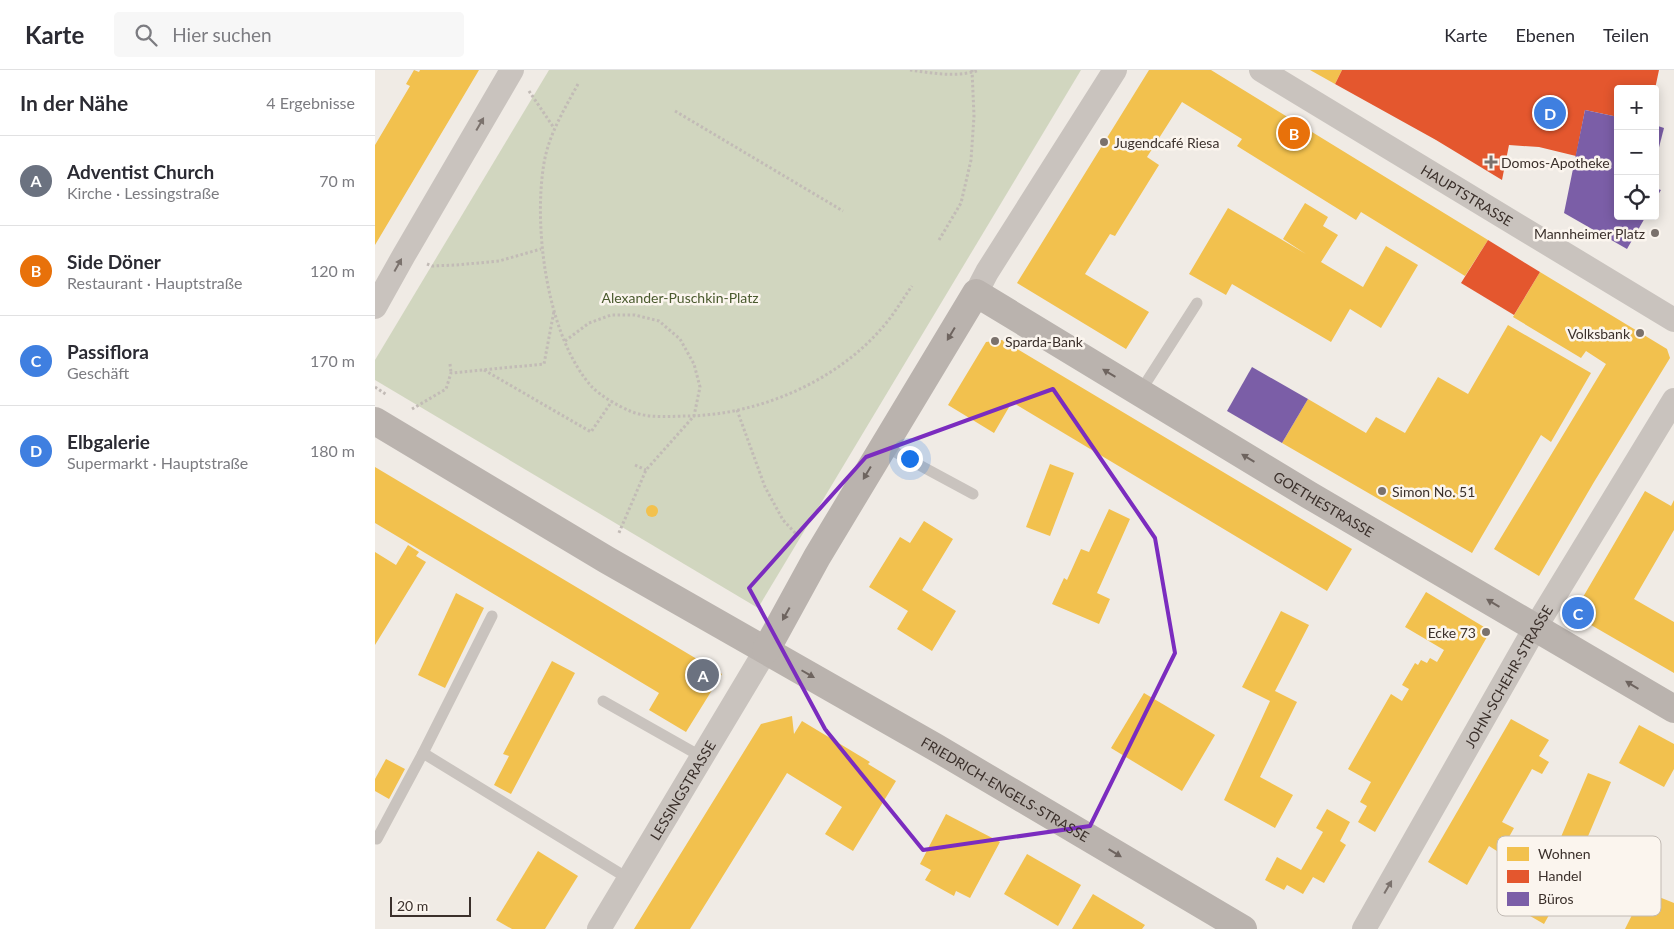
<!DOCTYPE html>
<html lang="de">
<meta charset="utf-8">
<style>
:root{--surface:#fff;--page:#f7f7f7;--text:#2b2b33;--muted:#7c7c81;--line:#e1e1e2;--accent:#db2777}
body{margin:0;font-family:Lato,sans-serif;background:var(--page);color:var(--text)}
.controls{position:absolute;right:15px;top:15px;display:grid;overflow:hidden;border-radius:5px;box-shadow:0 2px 12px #0003}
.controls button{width:45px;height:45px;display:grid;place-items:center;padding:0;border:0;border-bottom:1px solid var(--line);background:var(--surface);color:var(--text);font:25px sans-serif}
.scale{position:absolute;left:15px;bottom:12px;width:81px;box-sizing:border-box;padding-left:5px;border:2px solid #3b302b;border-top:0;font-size:14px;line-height:18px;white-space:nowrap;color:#3b302b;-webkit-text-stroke:4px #fbf5ee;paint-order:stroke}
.you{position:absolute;left:534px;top:388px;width:18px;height:18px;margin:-12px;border:4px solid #fff;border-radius:50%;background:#1a73e8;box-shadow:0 0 0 8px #1a73e833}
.badge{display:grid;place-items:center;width:32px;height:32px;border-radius:50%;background:var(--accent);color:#fff;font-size:16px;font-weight:700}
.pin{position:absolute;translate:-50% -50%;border:2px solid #fff;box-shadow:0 1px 5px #0006}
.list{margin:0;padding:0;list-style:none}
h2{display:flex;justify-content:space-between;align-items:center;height:65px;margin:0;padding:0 20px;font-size:21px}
h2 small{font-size:16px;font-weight:400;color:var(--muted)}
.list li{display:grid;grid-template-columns:32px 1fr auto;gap:15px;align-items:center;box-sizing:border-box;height:90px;padding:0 20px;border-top:1px solid var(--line)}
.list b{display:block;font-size:19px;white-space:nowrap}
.list p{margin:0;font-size:16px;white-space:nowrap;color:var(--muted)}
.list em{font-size:16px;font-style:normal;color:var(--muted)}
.icon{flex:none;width:28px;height:28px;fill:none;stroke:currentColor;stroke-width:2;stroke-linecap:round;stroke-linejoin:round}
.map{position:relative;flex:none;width:1299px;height:859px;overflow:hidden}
header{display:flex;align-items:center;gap:30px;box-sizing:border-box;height:70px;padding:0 25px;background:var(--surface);border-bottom:1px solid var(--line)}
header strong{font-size:24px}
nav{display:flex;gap:28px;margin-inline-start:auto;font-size:18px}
.search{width:350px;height:45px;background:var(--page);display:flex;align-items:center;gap:12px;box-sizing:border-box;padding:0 18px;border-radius:5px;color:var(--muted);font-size:19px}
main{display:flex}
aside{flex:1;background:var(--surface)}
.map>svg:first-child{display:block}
.park{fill:#d1d6bf}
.homes{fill:#f2c14e}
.shops{fill:#e4572e}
.offices{fill:#7b5ea7}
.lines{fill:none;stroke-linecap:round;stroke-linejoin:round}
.path{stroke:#c2bbb6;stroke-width:3;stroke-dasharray:2.5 2.5;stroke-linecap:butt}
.lane{stroke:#c9c3be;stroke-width:11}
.street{stroke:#c9c3be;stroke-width:24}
.secondary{stroke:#bab3ae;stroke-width:28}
.oneway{fill:#7b726d}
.oneway2{fill:#6e645f}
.marked{fill:none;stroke:#7b2cbf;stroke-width:4;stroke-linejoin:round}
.poi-dot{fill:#7a716c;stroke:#fbf5ee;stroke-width:2}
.labels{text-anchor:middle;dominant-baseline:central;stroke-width:5;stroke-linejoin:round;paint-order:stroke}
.poi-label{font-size:14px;fill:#3b302b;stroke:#fbf5ee;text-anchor:start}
.street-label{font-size:14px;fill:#3b302b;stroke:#fbf5ee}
.park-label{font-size:14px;fill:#4a5a2e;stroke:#fbf5ee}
.key{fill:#fbf5ee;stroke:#c1bab4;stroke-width:1}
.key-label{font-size:14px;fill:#3b302b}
</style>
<header>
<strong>Karte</strong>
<div class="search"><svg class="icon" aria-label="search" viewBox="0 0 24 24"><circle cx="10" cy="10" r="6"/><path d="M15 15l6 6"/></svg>Hier suchen</div>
<nav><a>Karte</a><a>Ebenen</a><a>Teilen</a></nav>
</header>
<main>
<aside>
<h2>In der Nähe<small>4 Ergebnisse</small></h2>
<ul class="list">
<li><span class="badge" style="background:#6b7280">A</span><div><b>Adventist Church</b><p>Kirche · Lessingstraße</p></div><em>70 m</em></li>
<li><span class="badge" style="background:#e8710a">B</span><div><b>Side Döner</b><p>Restaurant · Hauptstraße</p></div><em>120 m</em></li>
<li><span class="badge" style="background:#3f7fe0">C</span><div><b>Passiflora</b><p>Geschäft</p></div><em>170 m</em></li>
<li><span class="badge" style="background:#3f7fe0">D</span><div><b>Elbgalerie</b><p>Supermarkt · Hauptstraße</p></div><em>180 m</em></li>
</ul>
</aside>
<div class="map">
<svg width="1299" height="859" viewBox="0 0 1299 859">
<rect width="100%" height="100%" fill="#f0ebe5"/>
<polygon class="park" points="174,0 706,0 383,538 0,310 0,290"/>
<g class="homes">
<polygon points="39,0 44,2 45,0 104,0 0,175 0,75 35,16 31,14"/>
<polygon points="774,0 836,0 1113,170 1090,206 986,142 981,150 862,76 867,69 807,32 772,87 784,95 740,166 735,164 710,204 774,242 751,279 642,213"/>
<polygon points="935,0 967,0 960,14"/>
<polygon points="930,133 953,147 948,156 963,165 946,192 988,217 1011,176 1043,195 1006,258 975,239 956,272 857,214 851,225 814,204 853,138 931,184 908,169"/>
<polygon points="1165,202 1292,279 1295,288 1219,412 1164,506 1119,479 1231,294 1211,281 1206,288 1138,247"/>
<polygon points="1133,255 1216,303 1176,372 1166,365 1097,483 907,373 933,329 991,363 1001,347 1030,363 1063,307 1093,324"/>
<polygon points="627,270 977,479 952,521 637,332 619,363 573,335 611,272"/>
<polygon points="675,394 699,403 675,466 651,457"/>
<polygon points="0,397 347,604 311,662 274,640 284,623 0,453"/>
<polygon points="1270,421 1296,436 1299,430 1299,460 1259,529 1299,552 1299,603 1204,548 1201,539"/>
<circle cx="277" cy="441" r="6"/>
<polygon points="734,439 755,449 722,523 735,529 724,554 677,534 689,508 692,510 706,479 714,482"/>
<polygon points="549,451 578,469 547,520 581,541 557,581 522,559 533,541 494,517 525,467 535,473"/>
<polygon points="33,475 44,482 41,486 51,492 0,575 0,482 21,495"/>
<polygon points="1051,522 1109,557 1112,567 1000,762 983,752 992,736 985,732 996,712 973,699 1016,624 1027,631 1034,619 1027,615 1040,593 1043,595 1046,590 1052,593 1055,588 1062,592 1069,580 1030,557"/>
<polygon points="81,523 109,538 70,618 43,605"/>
<polygon points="906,541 934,555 900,621 922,632 885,707 918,725 900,758 849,730 895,631 867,617"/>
<polygon points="177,591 200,603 136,724 119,715 134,686 128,684"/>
<polygon points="769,623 840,665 807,721 736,678"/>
<polygon points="417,646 419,664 427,651 495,692 493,694 521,711 478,781 450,764 467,737 412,703 315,859 259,859 386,654"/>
<polygon points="1136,649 1174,670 1164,686 1174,692 1167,704 1157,699 1127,752 1139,758 1125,783 1114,776 1092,815 1053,792"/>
<polygon points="1264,655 1299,674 1299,699 1289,717 1244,693"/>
<polygon points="11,689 30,699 14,729 0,721 0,709"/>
<polygon points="1213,703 1236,712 1197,804 1169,854 1143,839 1171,790 1175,793"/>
<polygon points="952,739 975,752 965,771 971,775 949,813 938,807 928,824 912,815 909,820 890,810 902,787 926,800 948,762 941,758"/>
<polygon points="571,744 625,772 595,828 581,821 579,826 550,810 556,800 545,794"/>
<polygon points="163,781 203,806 170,859 137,859 121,850"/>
<polygon points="652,784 706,815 683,856 629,824"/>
<polygon points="1269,821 1299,833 1299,859 1250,859"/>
<polygon points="718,824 770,855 767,859 697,859"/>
</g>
<g class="shops">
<polygon points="967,0 1284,0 1280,19 1243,19 1243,47 1210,40 1201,86 1164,77 1134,75 1127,110 1061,70 960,14"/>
<polygon points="1113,170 1165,202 1139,245 1086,213"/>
</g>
<g class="offices">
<polygon points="1210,40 1243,47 1243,146 1271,146 1252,179 1189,143"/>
<polygon points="1280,55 1289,58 1281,89 1280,89"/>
<polygon points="1280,118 1286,120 1280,130"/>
<polygon points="877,297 933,329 907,373 852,341"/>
</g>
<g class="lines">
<g class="path">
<path d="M535,0C557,3 582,8 604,0"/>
<path d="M203,14C189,40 174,64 169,93C158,158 172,267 217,317C226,326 243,336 255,341C273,349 296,346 315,346C384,344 460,312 506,259C518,246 527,230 537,216"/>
<polyline points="154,21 179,58"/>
<polyline points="300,41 468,141"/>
<polyline points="564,170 586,133 596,90 599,46 597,0"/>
<polyline points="52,194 57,196 82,195 124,191 166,179"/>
<polyline points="190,271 214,253 236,245 260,245 284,251 305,269 319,294 325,317 319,346 271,400 243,465"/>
<polyline points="75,294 76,303"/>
<polyline points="109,300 216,362 237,331"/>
<polyline points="0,317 12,325"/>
<polyline points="37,339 71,319 76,303 169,294 179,241"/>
<polyline points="362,340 390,417 408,450 423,466"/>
<polyline points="260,395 271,400"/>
</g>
<g class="lane">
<polyline points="765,322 822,233"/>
<polyline points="509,376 598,424"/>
<polyline points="228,631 327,687"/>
<polyline points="48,683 254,809"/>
<polyline points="2,769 48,683 117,546"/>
</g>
<g class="street">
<path id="s1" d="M886,0L1299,250"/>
<polyline points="601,223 612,202 740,0"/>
<polyline points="0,237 29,185 137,0"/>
<path id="s2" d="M224,859L391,580"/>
<path id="s3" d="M989,859L1160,558L1299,330"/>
</g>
<g class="secondary">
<path id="s4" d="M0,351L232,490L560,677L868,859"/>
<path id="s5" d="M391,580L442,487L601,223L934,425L1299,639"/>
</g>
</g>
<defs><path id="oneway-solid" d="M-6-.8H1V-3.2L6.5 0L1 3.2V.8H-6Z" transform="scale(1.25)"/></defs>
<g class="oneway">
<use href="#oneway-solid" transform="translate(105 54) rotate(-60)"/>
<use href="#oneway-solid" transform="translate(23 195) rotate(-61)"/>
<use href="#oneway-solid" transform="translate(1013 817) rotate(-60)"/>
</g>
<g class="oneway2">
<use href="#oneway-solid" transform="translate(576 264) rotate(121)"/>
<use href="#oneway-solid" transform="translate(734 303) rotate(-149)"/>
<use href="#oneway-solid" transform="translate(873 388) rotate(-149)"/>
<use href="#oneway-solid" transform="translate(492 403) rotate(121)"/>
<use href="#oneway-solid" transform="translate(1118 533) rotate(-149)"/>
<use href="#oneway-solid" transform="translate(411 544) rotate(119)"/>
<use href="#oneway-solid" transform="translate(433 604) rotate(30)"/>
<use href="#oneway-solid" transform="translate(1257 615) rotate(-149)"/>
<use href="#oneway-solid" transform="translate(740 783) rotate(31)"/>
</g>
<path class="marked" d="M678,319L780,468L800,583L715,756L548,780L450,659L374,518L491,387Z"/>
<g class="poi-dot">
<circle cx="729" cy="72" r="5"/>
<path d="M1113.5 84.5h5v5h5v5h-5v5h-5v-5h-5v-5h5z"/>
<circle cx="1280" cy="163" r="5"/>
<circle cx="1265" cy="263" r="5"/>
<circle cx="620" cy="271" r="5"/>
<circle cx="1007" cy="421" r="5"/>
<circle cx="1111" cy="562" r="5"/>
</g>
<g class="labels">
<g class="poi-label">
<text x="739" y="72">Jugendcafé Riesa</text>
<text x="1126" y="92">Domos-Apotheke</text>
<text x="1270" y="163" text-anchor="end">Mannheimer Platz</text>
<text x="1255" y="263" text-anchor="end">Volksbank</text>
<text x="630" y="271">Sparda-Bank</text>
<text x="1017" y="421">Simon No. 51</text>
<text x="1101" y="562" text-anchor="end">Ecke 73</text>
</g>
<g class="street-label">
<text stroke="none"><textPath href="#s1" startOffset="241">HAUPTSTRASSE</textPath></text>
<text stroke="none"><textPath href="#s5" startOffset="821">GOETHESTRASSE</textPath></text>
<text stroke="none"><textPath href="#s3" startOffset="291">JOHN-SCHEHR-STRASSE</textPath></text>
<text stroke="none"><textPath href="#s4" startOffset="730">FRIEDRICH-ENGELS-STRASSE</textPath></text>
<text stroke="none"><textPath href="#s2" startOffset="162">LESSINGSTRASSE</textPath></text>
</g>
<g class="park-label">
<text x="305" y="227">Alexander-Puschkin-Platz</text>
</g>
</g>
<rect x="1122" y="766" width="164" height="80" rx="8" class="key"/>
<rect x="1132" y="777" width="22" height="14" fill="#f2c14e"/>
<rect x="1132" y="800" width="22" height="13" fill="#e4572e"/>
<rect x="1132" y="822" width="22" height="14" fill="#7b5ea7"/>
<g class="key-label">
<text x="1163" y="789">Wohnen</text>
<text x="1163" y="811">Handel</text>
<text x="1163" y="834">Büros</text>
</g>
</svg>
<div class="controls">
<button>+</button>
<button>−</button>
<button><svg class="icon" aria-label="locate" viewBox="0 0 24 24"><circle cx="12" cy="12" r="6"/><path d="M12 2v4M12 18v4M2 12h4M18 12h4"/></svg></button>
</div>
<div class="scale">20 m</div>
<div class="you"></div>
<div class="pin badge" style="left:328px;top:605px;background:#6b7280">A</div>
<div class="pin badge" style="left:919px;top:63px;background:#e8710a">B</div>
<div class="pin badge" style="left:1203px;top:543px;background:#3f7fe0">C</div>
<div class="pin badge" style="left:1175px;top:43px;background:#3f7fe0">D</div>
</div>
</main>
